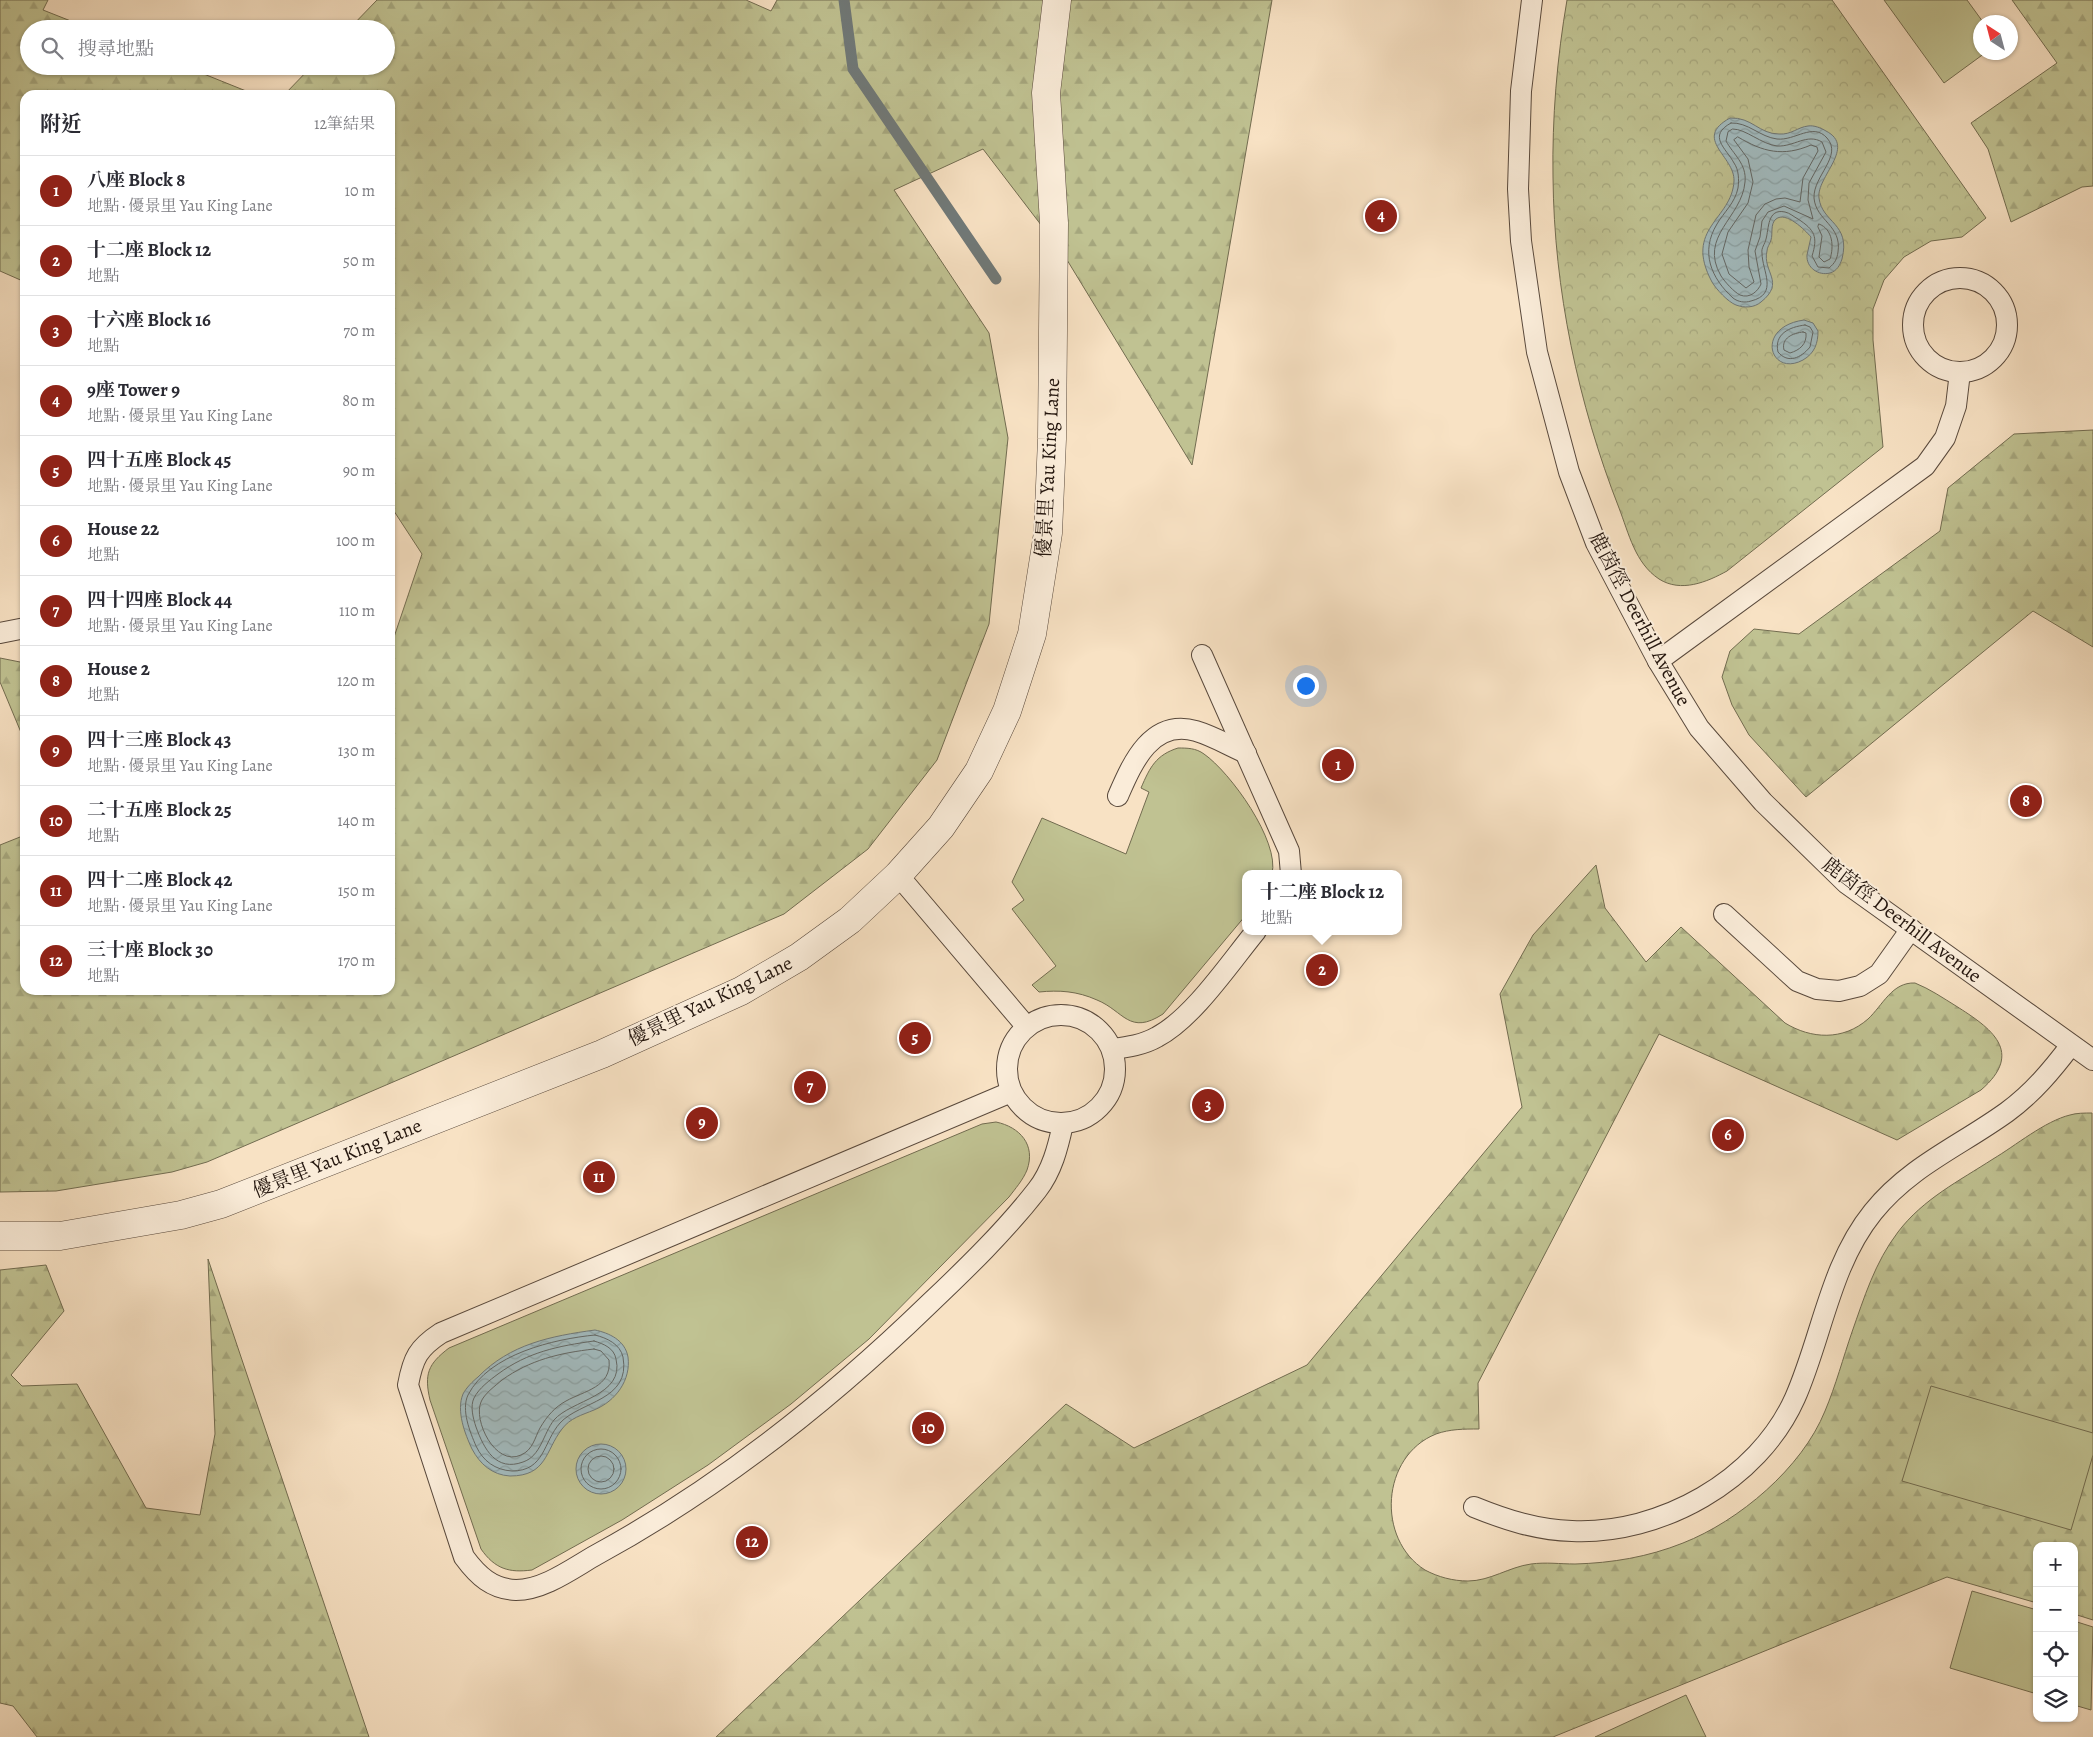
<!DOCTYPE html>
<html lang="zh-TW">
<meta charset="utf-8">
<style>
:root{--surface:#fff;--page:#f2f2f3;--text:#2b2b33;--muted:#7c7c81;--line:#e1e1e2;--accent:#8f2418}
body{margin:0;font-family:Alegreya,"Noto Serif TC",serif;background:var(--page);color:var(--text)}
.controls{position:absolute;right:15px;bottom:15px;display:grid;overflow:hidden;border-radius:10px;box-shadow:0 1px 4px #0004}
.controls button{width:45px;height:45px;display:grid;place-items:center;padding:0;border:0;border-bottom:1px solid var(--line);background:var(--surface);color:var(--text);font:25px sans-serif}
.compass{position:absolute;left:1973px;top:15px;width:45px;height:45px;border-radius:50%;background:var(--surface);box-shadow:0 1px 4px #0004;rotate:324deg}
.you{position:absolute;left:1305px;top:685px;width:18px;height:18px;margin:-12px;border:4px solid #fff;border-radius:50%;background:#1a73e8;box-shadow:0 0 0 8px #1a73e833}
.badge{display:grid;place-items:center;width:32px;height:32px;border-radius:50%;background:var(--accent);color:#fff;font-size:16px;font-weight:700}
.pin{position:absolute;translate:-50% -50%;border:2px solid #fff;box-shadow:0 1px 5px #0006}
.popup{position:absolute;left:1242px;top:870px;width:160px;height:65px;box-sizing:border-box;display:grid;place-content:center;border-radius:10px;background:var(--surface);filter:drop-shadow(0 1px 4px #0005);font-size:16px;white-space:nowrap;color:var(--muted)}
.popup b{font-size:19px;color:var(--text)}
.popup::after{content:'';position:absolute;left:50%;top:100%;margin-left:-10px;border:10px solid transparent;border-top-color:var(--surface)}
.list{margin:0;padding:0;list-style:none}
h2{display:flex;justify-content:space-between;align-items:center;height:65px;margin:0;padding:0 20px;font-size:21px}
h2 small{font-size:16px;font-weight:400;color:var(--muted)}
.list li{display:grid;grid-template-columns:32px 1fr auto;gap:15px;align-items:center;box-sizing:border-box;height:70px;padding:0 20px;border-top:1px solid var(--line)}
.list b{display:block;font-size:19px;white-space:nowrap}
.list p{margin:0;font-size:16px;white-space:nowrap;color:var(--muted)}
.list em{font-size:16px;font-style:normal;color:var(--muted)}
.icon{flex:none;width:28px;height:28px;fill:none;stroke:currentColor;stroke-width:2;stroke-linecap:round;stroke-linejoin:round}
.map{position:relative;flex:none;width:2093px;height:1737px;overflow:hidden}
.search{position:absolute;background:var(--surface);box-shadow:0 1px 4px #0004;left:20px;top:20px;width:375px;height:55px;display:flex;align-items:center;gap:12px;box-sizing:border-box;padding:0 18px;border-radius:28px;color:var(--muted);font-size:19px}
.panel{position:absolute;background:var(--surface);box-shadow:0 1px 4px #0004;left:20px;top:90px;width:375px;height:905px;border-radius:15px}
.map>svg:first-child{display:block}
.forest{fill:url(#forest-firs);stroke:#726c50}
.park{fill:url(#park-crowns);stroke:#726c50}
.garden{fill:#c0c292;stroke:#726c50}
.water{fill:url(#water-waves);stroke:#707978}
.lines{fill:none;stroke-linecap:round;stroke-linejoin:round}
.shore{stroke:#636866;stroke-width:1}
.stream{stroke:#707978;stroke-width:11}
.service-casing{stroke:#59493c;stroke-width:22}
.tertiary-casing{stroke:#59493c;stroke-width:29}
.service{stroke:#faecd9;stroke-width:20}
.tertiary{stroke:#faecd9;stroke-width:28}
.labels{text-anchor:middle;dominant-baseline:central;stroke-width:4;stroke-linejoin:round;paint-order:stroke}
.street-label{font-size:20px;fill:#24160e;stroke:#faecd9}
</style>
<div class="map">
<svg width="2093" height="1737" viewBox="0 0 2093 1737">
<defs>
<pattern id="forest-firs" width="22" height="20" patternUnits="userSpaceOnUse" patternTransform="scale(1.25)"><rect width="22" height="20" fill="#c0c292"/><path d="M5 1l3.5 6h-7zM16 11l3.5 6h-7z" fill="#a5a67d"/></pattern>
<pattern id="park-crowns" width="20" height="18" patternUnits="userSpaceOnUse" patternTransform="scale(1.25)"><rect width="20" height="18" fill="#c0c292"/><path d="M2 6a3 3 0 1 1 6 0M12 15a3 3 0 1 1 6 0" fill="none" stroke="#a5a67d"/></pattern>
<pattern id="water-waves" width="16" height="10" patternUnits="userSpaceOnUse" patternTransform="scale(1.25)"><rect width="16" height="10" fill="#a2bbbf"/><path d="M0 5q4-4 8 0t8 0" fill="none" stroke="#8ba0a3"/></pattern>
</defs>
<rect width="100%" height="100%" fill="#f8e2c4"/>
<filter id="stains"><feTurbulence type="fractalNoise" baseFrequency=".004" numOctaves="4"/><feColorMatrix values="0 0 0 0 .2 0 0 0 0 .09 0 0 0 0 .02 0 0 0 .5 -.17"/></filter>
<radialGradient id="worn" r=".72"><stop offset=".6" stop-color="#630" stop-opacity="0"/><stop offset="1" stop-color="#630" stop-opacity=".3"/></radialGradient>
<g class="forest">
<polygon points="0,0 48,0 43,10 91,29 29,29 29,66 184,66 256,95 25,95 25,282 0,271"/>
<polygon points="377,0 746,0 771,11 777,0 1272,0 1192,465 1064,255 983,149 894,190 989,333 1008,438 989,624 937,760 868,849 784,914 207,1162 172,1172 56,1191 0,1192 0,845 25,835 25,990 390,990 390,649 422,554 390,505 390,95 284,95 312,66 386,66 386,29 349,29"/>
<polygon points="2012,0 2093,0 2093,186 2082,187 2011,222 1988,149 1971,123 2057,63"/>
<polygon points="2093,430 2093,647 2033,611 1806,797 1749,735 1732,705 1722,677 1730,651 1754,629 1799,634 1940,531 1948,488 2014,434"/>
<polygon points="0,658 25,663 25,742 0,682"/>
<path d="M1596,865L1605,908L1646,962L1681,927L1785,1023C1811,1039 1843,1041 1868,1019C1883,1005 1892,982 1915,983C1930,989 1943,998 1956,1006C1991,1028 2025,1052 1981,1090L1897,1140L1659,1034L1478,1383L1479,1429C1464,1429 1450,1429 1436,1434C1381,1456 1376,1539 1425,1570C1438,1577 1453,1581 1468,1581C1490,1581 1509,1567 1531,1564C1546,1562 1560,1564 1575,1564C1612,1563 1648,1557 1683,1543C1739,1521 1802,1468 1825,1411C1836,1385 1843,1358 1852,1332C1864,1298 1875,1262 1898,1232C1923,1199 1959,1181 1993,1159C2015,1146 2045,1121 2070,1115C2076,1113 2085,1113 2092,1113L2093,1620L2074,1614V1546H2037V1603L1947,1577L1553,1737H716L1066,1404L1134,1448L1307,1365L1522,1107L1500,994L1533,935Z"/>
<polygon points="208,1259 369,1737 37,1737 13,1706 0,1703 0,1270 46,1265 64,1311 11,1375 22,1386 77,1384 146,1508 200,1515 215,1434"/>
</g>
<path class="park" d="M1567,0H1832L1986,218L1962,237L1931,241L1904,257L1884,280L1873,309V340L1883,447L1727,571C1707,582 1681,593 1659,579C1635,563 1629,534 1619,508C1578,403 1554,290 1553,177C1552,118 1557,58 1567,0Z"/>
<g class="garden">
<polygon points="1884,0 1967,0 1983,22 1980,22 1980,52 1985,53 1944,83"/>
<path d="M1178,748C1187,748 1196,748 1204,754C1230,772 1280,841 1272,874H1246V915L1163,1014C1129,1036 1124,1011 1097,1000C1077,991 1059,990 1039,992L1032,985L1056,966L1012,909L1024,900L1012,882L1042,818L1126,854L1149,792L1141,788C1150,767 1156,755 1178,748Z"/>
<path d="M996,1122C1020,1127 1036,1145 1027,1170C1023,1180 1015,1189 1009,1197L869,1339L791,1404L708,1465L622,1520L532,1570C509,1573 495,1569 481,1549L430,1400C424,1374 428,1364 449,1348L982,1124Z"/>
<polygon points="1931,1386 2093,1433 2093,1455 2071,1530 1902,1481"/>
<polygon points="1972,1591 2037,1610 2037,1694 1950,1668"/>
<polygon points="2074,1621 2093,1627 2091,1710 2074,1705"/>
<polygon points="1686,1695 1706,1737 1595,1737"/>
</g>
<g class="water">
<path d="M1730,118C1752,117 1759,134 1779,134C1791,135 1798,127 1808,126C1814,125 1821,128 1826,131C1857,147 1816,177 1819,198C1822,223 1851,223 1842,259C1840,265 1837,271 1830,273C1819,276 1806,268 1807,255C1808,249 1810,243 1811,237C1805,230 1786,211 1776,219C1770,224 1773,234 1771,240C1770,244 1767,247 1767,251C1762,272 1786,282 1761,302C1754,308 1744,308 1736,305C1728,302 1716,289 1712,282C1683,228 1732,220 1734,181C1735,156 1692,139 1730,118Z"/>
<path d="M1804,320L1813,323L1818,331C1818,343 1815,353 1803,360C1770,378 1754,327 1804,320Z"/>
<path d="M595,1330C609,1333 625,1340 628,1357C631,1380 616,1401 594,1410C582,1415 570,1418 562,1429C545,1451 547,1476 510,1476C492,1475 480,1464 472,1449C465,1434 456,1411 463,1394C466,1388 473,1381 478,1377C510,1344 551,1336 595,1330Z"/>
<circle cx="601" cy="1469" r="25"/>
</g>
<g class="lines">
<g class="shore">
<path d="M1731,123C1748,122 1760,137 1777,139C1795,141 1813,122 1827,138C1843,156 1813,176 1814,198C1816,221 1842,225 1838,252C1837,259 1835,263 1829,268L1818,267L1812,256C1818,237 1815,230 1798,219C1794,217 1790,213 1785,212C1767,208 1769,229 1766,239C1765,244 1761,248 1762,253C1762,271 1779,294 1751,301C1745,303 1738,302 1733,298C1711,278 1700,252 1717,224C1724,212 1735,203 1738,188C1739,180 1739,170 1734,163C1726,148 1707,136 1731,123Z"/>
<path d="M1733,129C1746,129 1761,144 1777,146C1794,147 1807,133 1822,142L1826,152L1809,183L1808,200L1813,219L1784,206L1768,212L1762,221L1760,237L1755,251L1761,284C1758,291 1750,299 1740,295C1734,292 1725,282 1721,276C1698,236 1742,218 1745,182C1747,164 1733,154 1726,141L1728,132Z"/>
<path d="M1738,137C1763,152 1783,157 1811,145L1817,147L1818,151L1803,178L1800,202L1785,198L1776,199L1765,204L1756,215L1748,250L1749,267L1754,282L1746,288L1729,274L1722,254L1728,232L1748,203L1753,182L1748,159L1734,140Z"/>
<path d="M1819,224C1833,229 1834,247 1830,259L1824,262L1819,257L1822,236L1818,227Z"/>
<path d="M1805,325L1810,327L1813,332L1810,347C1801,358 1788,364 1778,352C1774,334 1789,327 1805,325Z"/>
<path d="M1803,332L1806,333C1807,344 1800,350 1790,353L1784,350C1781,338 1793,333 1803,332Z"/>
<path d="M595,1335C607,1338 620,1344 623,1357C631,1401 580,1401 560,1423C543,1442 545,1471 512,1471C495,1470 483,1461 476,1446C470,1432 461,1410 468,1395C489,1354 554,1339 595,1335Z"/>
<path d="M594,1341C604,1344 614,1348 616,1359C625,1396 571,1400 554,1420C543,1434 541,1456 523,1462C496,1472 484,1449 476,1427C473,1418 470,1406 474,1398C479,1388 490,1380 498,1374C528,1352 558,1346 594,1341Z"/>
<path d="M594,1349L601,1351L609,1360C612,1387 584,1391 566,1401C555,1407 547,1416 540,1428C535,1437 533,1450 521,1455C495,1467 473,1420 481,1402C484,1394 495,1386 502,1380C530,1360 559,1353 594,1349Z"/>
<circle cx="601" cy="1469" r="20"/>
<circle cx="601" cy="1469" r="13"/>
</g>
<polyline class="stream" points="844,0 853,69 996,279"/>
<g class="service-casing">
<g id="service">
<polyline points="1532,0 1521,91 1518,189 1521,241 1537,352 1569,472 1596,543 1658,661 1699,728 1763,802 1846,883 2093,1060"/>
<circle cx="1960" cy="325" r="47"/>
<polyline points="0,633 25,628"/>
<polyline points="1202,655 1289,851 1291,874"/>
<polyline points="1658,661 1925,466 1945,438 1956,406 1960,372"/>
<path d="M1118,796C1132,764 1151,718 1196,731C1213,736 1230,746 1246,753"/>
<polyline points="898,875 1026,1026"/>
<polyline points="1724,914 1797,981 1817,989 1839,991 1860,986 1879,974 1911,929"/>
<circle cx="1061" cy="1069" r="54"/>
<path d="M1112,1049C1128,1047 1143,1045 1157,1037C1193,1018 1229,964 1256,931"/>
<path d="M1011,1092L441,1333C418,1348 413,1358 408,1385L464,1557C478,1576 492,1589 516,1590C544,1590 573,1568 596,1555C719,1488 829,1401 929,1304C966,1269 1005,1231 1037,1190C1052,1171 1058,1147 1063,1124"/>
<path d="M1474,1507C1506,1520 1537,1530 1572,1531C1660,1535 1758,1481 1795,1398C1822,1337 1830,1265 1873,1212C1910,1166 1960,1146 2007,1112C2033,1093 2052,1070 2071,1045"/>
</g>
</g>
<g class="tertiary-casing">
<polyline id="tertiary" points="0,1236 60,1236 181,1215 221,1204 602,1054 741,991 799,957 850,920 898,875 941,827 979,771 1007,711 1032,634 1048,533 1052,439 1054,223 1046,93 1057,0"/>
</g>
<use href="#service" class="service"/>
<use href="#tertiary" class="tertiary"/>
</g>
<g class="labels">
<g class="street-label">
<text transform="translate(1048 468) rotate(-87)">優景里 Yau King Lane</text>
<text transform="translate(1640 619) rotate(62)">鹿茵徑 Deerhill Avenue</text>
<text transform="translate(1902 920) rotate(37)">鹿茵徑 Deerhill Avenue</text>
<text transform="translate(710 1001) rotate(-26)">優景里 Yau King Lane</text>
<text transform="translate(337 1158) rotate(-22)">優景里 Yau King Lane</text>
</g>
</g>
<rect width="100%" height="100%" filter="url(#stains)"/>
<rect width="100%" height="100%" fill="url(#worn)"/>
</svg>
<div class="controls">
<button>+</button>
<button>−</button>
<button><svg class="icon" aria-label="locate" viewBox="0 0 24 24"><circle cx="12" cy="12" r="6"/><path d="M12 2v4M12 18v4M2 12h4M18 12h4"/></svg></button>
<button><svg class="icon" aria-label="layers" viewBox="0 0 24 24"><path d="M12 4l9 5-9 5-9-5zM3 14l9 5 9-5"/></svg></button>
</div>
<svg class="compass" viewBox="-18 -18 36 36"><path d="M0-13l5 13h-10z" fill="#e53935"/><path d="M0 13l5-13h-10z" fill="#7c7c81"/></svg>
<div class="you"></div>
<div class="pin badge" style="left:1338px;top:765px">1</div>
<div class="pin badge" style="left:1322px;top:970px">2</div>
<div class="popup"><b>十二座 Block 12</b>地點</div>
<div class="pin badge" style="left:1208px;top:1105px">3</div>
<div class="pin badge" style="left:1381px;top:216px">4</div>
<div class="pin badge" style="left:915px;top:1038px">5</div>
<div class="pin badge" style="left:1728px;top:1135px">6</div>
<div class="pin badge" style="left:810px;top:1087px">7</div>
<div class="pin badge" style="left:2026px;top:801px">8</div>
<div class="pin badge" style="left:702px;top:1123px">9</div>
<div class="pin badge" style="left:928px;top:1428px">10</div>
<div class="pin badge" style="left:599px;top:1177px">11</div>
<div class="pin badge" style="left:752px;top:1542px">12</div>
<div class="search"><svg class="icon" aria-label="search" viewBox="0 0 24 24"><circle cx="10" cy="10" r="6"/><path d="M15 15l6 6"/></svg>搜尋地點</div>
<section class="panel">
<h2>附近<small>12筆結果</small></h2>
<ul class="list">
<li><span class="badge">1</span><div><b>八座 Block 8</b><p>地點 · 優景里 Yau King Lane</p></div><em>10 m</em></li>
<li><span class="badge">2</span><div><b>十二座 Block 12</b><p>地點</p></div><em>50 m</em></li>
<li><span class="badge">3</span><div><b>十六座 Block 16</b><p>地點</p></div><em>70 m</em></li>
<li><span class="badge">4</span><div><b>9座 Tower 9</b><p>地點 · 優景里 Yau King Lane</p></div><em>80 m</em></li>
<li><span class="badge">5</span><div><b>四十五座 Block 45</b><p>地點 · 優景里 Yau King Lane</p></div><em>90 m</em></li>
<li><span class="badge">6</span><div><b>House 22</b><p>地點</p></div><em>100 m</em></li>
<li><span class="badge">7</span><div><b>四十四座 Block 44</b><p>地點 · 優景里 Yau King Lane</p></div><em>110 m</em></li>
<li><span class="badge">8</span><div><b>House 2</b><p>地點</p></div><em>120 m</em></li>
<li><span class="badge">9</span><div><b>四十三座 Block 43</b><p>地點 · 優景里 Yau King Lane</p></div><em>130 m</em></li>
<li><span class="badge">10</span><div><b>二十五座 Block 25</b><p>地點</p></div><em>140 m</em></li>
<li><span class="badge">11</span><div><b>四十二座 Block 42</b><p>地點 · 優景里 Yau King Lane</p></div><em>150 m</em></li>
<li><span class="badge">12</span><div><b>三十座 Block 30</b><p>地點</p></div><em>170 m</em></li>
</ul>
</section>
</div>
